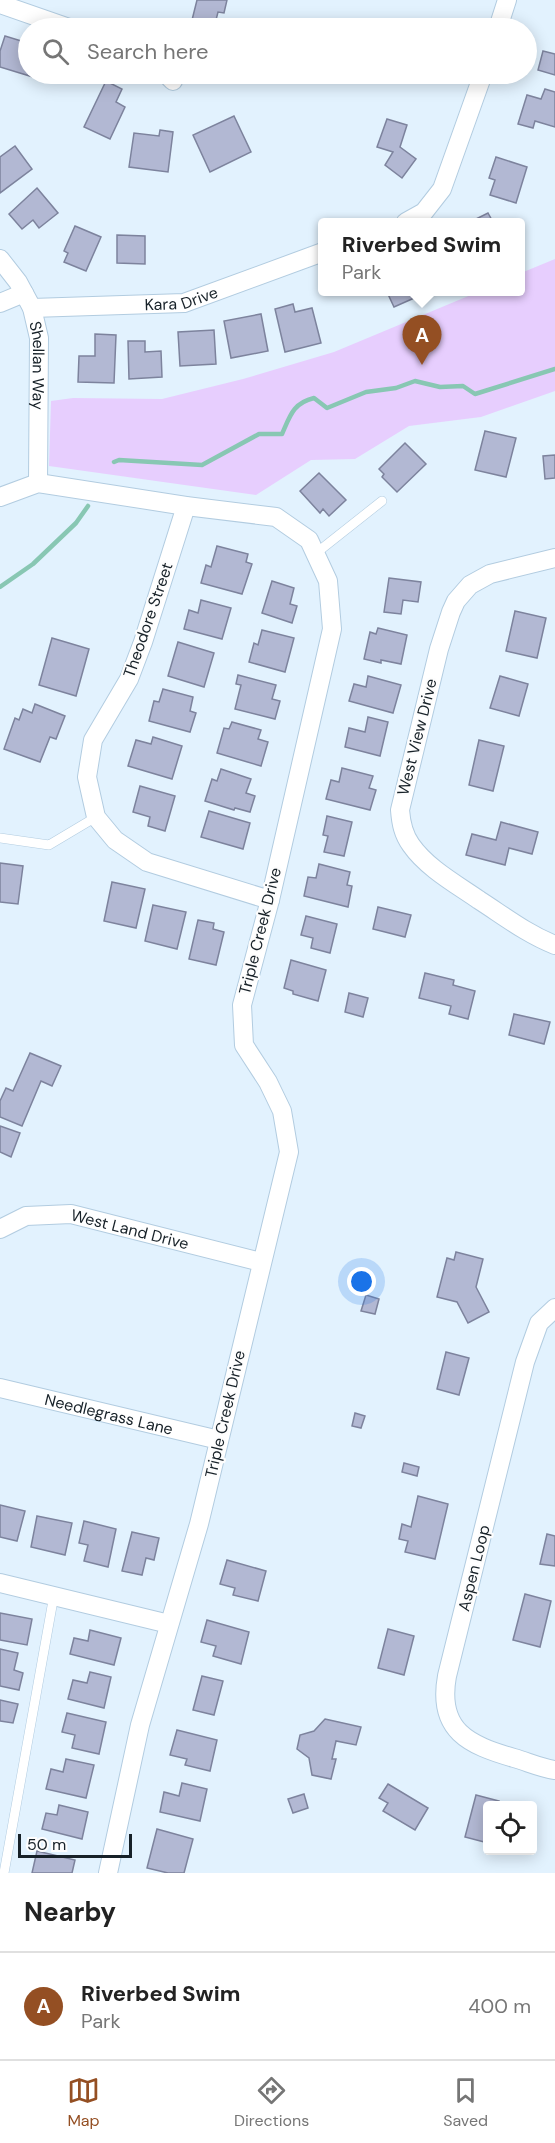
<!DOCTYPE html>
<style>
:root{--surface:#fff;--page:#f2f2f2;--text:#222;--muted:#767676;--line:#e0e0e0;--accent:#944f23}
body{margin:0;font-family:"DM Sans",sans-serif;background:var(--page);color:var(--text)}
.controls{position:absolute;right:18px;bottom:18px;display:grid;overflow:hidden;border-radius:6px;box-shadow:0 3px 15px #0003}
.controls button{width:54px;height:54px;display:grid;place-items:center;padding:0;border:0;border-bottom:2px solid var(--line);background:var(--surface);color:var(--text);font:30px sans-serif}
.scale{position:absolute;left:18px;bottom:15px;width:114px;box-sizing:border-box;padding-left:6px;border:3px solid #172128;border-top:0;font-size:16px;line-height:21px;white-space:nowrap;color:#172128;-webkit-text-stroke:4px #fdfdfd;paint-order:stroke}
.you{position:absolute;left:362px;top:1282px;width:21px;height:21px;margin:-15px;border:4px solid #fff;border-radius:50%;background:#1a73e8;box-shadow:0 0 0 9px #1a73e833}
.badge{display:grid;place-items:center;width:39px;height:39px;border-radius:50%;background:var(--accent);color:#fff;font-size:20px;font-weight:700}
.pin{position:absolute;translate:-50% -50px;filter:drop-shadow(0 2px 3px #0008)}
.pin::after{content:'';position:absolute;top:32px;width:21px;height:18px;background:inherit;clip-path:polygon(0 0,100% 0,50% 100%)}
.popup{position:absolute;left:318px;top:218px;width:207px;height:78px;box-sizing:border-box;display:grid;place-content:center;border-radius:6px;background:var(--surface);filter:drop-shadow(0 2px 4px #0005);font-size:20px;white-space:nowrap;color:var(--muted)}
.popup b{font-size:22px;color:var(--text)}
.popup::after{content:'';position:absolute;left:50%;top:100%;margin-left:-12px;border:12px solid transparent;border-top-color:var(--surface)}
.list{margin:0;padding:0;list-style:none}
h2{display:flex;justify-content:space-between;align-items:center;height:78px;margin:0;padding:0 24px;font-size:26px}
h2 small{font-size:20px;font-weight:400;color:var(--muted)}
.list li{display:grid;grid-template-columns:39px 1fr auto;gap:18px;align-items:center;box-sizing:border-box;height:108px;padding:0 24px;border-top:2px solid var(--line)}
.list b{display:block;font-size:22px;white-space:nowrap}
.list p{margin:0;font-size:20px;white-space:nowrap;color:var(--muted)}
.list em{font-size:20px;font-style:normal;color:var(--muted)}
.icon{flex:none;width:33px;height:33px;fill:none;stroke:currentColor;stroke-width:2;stroke-linecap:round;stroke-linejoin:round}
.map{position:relative;flex:none;width:555px;height:1873px;overflow:hidden}
.search{position:absolute;background:var(--surface);box-shadow:0 3px 15px #0003;left:18px;right:18px;top:18px;height:66px;display:flex;align-items:center;gap:15px;box-sizing:border-box;padding:0 21px;border-radius:33px;color:var(--muted);font-size:22px}
.sheet{height:186px;background:var(--surface)}
nav{display:flex;justify-content:space-around;align-items:center;box-sizing:border-box;height:84px;border-top:2px solid var(--line);background:var(--surface);font-size:16px;color:var(--muted)}
nav a{display:grid;justify-items:center;gap:3px}
nav .on{color:var(--accent)}
.map>svg:first-child{display:block}
.green{fill:#e7cefe}
.lines{fill:none;stroke-linecap:round;stroke-linejoin:round}
.stream{stroke:#88c7b3;stroke-width:4.5}
.building{fill:#b2b8d3;stroke:#7d839d;stroke-width:1.5}
.lane-casing{stroke:#b2cce0;stroke-width:10}
.street-casing{stroke:#b2cce0;stroke-width:20}
.lane{stroke:#fff;stroke-width:9}
.street{stroke:#fff;stroke-width:18}
.labels{text-anchor:middle;dominant-baseline:central;stroke-width:4.5;stroke-linejoin:round;paint-order:stroke}
.street-label{font-size:16px;fill:#172128;stroke:#fdfdfd}
</style>
<div class="map">
<svg width="555" height="1873" viewBox="0 0 555 1873">
<rect width="100%" height="100%" fill="#e2f2fe"/>
<polygon class="green" points="555,259 555,391 481,417 409,426 355,459 311,460 256,495 49,466 51,401 73,398 162,399 243,379 334,352 478,292 521,292 521,273"/>
<g class="lines">
<g class="stream">
<path d="M114,462L119,460L202,465L259,434H282C290,416 293,403 314,398L327,408L366,392L396,388L415,381L440,387L463,386L475,394L555,369"/>
<polyline points="0,587 33,564 76,523 88,506"/>
</g>
</g>
<g class="building">
<polygon points="197,0 227,0 224,13 218,12 214,28 190,28"/>
<polygon points="5,36 28,43 28,74 34,74 33,77 0,67 0,51"/>
<polygon points="543,51 555,54 555,75 538,70"/>
<polygon points="106,81 122,89 116,102 125,107 110,139 84,127"/>
<polygon points="545,89 555,92 555,127 535,121 533,128 518,124 527,95 541,99"/>
<polygon points="234,116 251,152 210,172 193,135"/>
<polygon points="387,119 407,125 400,147 416,159 402,178 385,165 393,152 377,147"/>
<polygon points="160,130 173,132 168,172 129,167 134,133 159,136"/>
<polygon points="15,146 32,169 0,193 0,157"/>
<polygon points="496,157 527,167 516,203 490,195 495,180 489,178"/>
<polygon points="37,188 58,213 39,228 33,220 22,229 9,214"/>
<polygon points="488,213 493,222 470,222"/>
<polygon points="75,226 101,237 86,271 64,262 68,253 64,251"/>
<polygon points="117,235 145,236 145,264 117,263"/>
<polygon points="387,292 420,292 421,295 394,307"/>
<polygon points="293,304 295,312 312,308 321,343 285,352 275,309"/>
<polygon points="261,314 268,351 231,358 224,321"/>
<polygon points="214,330 216,364 180,366 178,332"/>
<polygon points="95,334 116,335 114,383 78,382 79,356 95,356"/>
<polygon points="128,341 145,341 145,352 161,351 162,377 129,379"/>
<polygon points="485,431 516,438 506,477 475,470"/>
<polygon points="405,443 426,464 397,492 382,477 384,474 379,469"/>
<polygon points="555,455 555,478 545,479 543,456"/>
<polygon points="319,473 346,500 329,516 323,509 320,513 300,491"/>
<polygon points="217,546 248,554 246,562 252,564 242,594 201,583 206,565 211,567"/>
<polygon points="389,578 421,582 418,602 403,600 401,614 384,612"/>
<polygon points="272,581 294,588 290,604 297,606 292,623 262,613"/>
<polygon points="201,600 231,608 222,639 184,629 189,610 198,613"/>
<polygon points="515,611 546,618 537,658 506,651"/>
<polygon points="378,628 407,635 401,664 381,660 381,663 364,659 370,632 376,634"/>
<polygon points="262,630 294,638 285,672 249,662 254,643 258,645"/>
<polygon points="52,638 89,649 76,696 39,685"/>
<polygon points="178,642 214,653 204,687 168,676"/>
<polygon points="238,675 276,685 272,699 280,701 275,719 235,709 241,685 236,684"/>
<polygon points="368,676 401,685 393,713 349,701 354,684 366,687"/>
<polygon points="500,676 528,684 519,716 490,708"/>
<polygon points="163,689 193,697 190,711 196,713 190,732 149,721 154,701 159,702"/>
<polygon points="35,704 65,716 56,739 50,737 40,762 4,749 15,718 19,720 23,709 32,713"/>
<polygon points="368,717 388,722 380,756 345,747 349,728 365,732"/>
<polygon points="232,722 261,730 258,739 268,742 261,766 217,753 224,728 229,729"/>
<polygon points="153,737 182,746 172,779 128,766 136,740 151,744"/>
<polygon points="479,740 504,746 493,791 469,785"/>
<polygon points="342,768 373,776 369,788 376,790 370,810 326,799 331,780 339,782"/>
<polygon points="221,769 251,779 246,793 255,796 250,812 235,808 234,810 205,801 212,779 217,781"/>
<polygon points="140,786 175,796 165,831 148,826 150,817 133,812"/>
<polygon points="209,811 250,823 243,849 201,837"/>
<polygon points="327,816 352,822 344,856 324,852 328,836 323,835"/>
<polygon points="501,822 538,832 532,854 509,848 505,865 466,855 472,834 496,840"/>
<polygon points="0,863 23,866 18,904 0,902"/>
<polygon points="319,864 350,872 347,885 352,886 348,907 304,896 308,877 316,878"/>
<polygon points="112,882 145,889 136,928 104,921"/>
<polygon points="153,905 186,912 177,949 145,941"/>
<polygon points="378,907 411,915 405,937 373,929"/>
<polygon points="306,916 337,924 330,953 311,948 313,938 301,935"/>
<polygon points="198,920 214,923 213,929 224,932 216,965 189,959"/>
<polygon points="291,960 326,970 318,1001 293,994 293,991 284,988"/>
<polygon points="425,973 454,980 453,985 475,991 468,1019 449,1014 451,1006 419,998"/>
<polygon points="349,993 368,998 363,1017 345,1012"/>
<polygon points="514,1014 550,1022 544,1044 509,1035"/>
<polygon points="30,1053 61,1066 52,1086 41,1081 22,1126 0,1117 0,1101 6,1088 13,1091"/>
<polygon points="0,1126 20,1133 11,1157 0,1152"/>
<polygon points="456,1252 483,1259 476,1287 489,1312 468,1323 457,1302 437,1297 447,1258 454,1260"/>
<polygon points="366,1295 379,1299 375,1314 361,1311"/>
<polygon points="446,1352 469,1358 459,1395 437,1389"/>
<polygon points="355,1413 365,1416 361,1428 352,1426"/>
<polygon points="404,1463 419,1467 417,1476 402,1472"/>
<polygon points="418,1496 448,1504 435,1559 405,1552 408,1541 399,1539 402,1524 411,1527"/>
<polygon points="0,1505 25,1511 17,1541 0,1537"/>
<polygon points="37,1516 72,1523 65,1555 31,1547"/>
<polygon points="84,1521 116,1529 108,1567 84,1561 88,1545 79,1543"/>
<polygon points="132,1532 159,1538 154,1560 146,1558 142,1575 122,1571"/>
<polygon points="547,1534 555,1536 555,1566 540,1564"/>
<polygon points="227,1560 266,1571 258,1601 233,1595 235,1588 220,1584"/>
<polygon points="525,1594 551,1601 540,1647 513,1640"/>
<polygon points="0,1613 32,1619 27,1645 0,1640"/>
<polygon points="207,1620 249,1632 241,1664 213,1656 216,1646 201,1642"/>
<polygon points="388,1629 414,1636 404,1675 378,1668"/>
<polygon points="90,1630 121,1638 114,1665 70,1654 74,1638 88,1641"/>
<polygon points="0,1649 18,1653 14,1670 23,1673 19,1690 0,1686"/>
<polygon points="90,1672 111,1677 104,1708 68,1699 73,1680 87,1683"/>
<polygon points="202,1676 223,1681 214,1715 193,1710"/>
<polygon points="0,1700 18,1704 13,1723 0,1721"/>
<polygon points="67,1713 106,1722 99,1754 72,1748 75,1735 62,1732"/>
<polygon points="325,1719 361,1727 356,1745 336,1741 332,1759 336,1759 331,1779 312,1775 309,1758 297,1749 300,1735 314,1731"/>
<polygon points="177,1730 217,1740 210,1771 185,1765 187,1759 170,1755"/>
<polygon points="66,1759 94,1765 86,1798 46,1789 51,1769 63,1772"/>
<polygon points="182,1783 207,1789 200,1821 160,1812 164,1792 179,1796"/>
<polygon points="388,1784 428,1808 415,1830 383,1811 388,1803 379,1798"/>
<polygon points="304,1794 308,1808 293,1813 288,1799"/>
<polygon points="476,1795 499,1801 497,1806 488,1806 488,1843 465,1837"/>
<polygon points="59,1805 88,1812 82,1839 42,1829 46,1813 57,1815"/>
<polygon points="157,1829 193,1839 184,1873 168,1873 147,1868"/>
<polygon points="37,1851 75,1860 72,1873 32,1873"/>
</g>
<g class="lines">
<g class="lane-casing">
<g id="lane">
<polyline points="315,554 382,501"/>
<polyline points="0,838 49,845 96,817"/>
<polyline points="4,1873 54,1595"/>
</g>
</g>
<g class="street-casing">
<g id="street">
<polyline points="0,4 69,28"/>
<polyline points="498,28 507,0"/>
<polyline points="166,74 173,81"/>
<polyline points="406,222 424,212 442,189 483,74"/>
<path id="s1" d="M0,259L18,282L32,308L39,338L38,483"/>
<polyline points="0,303 24,293"/>
<path id="s2" d="M32,308L184,303L323,252"/>
<polyline points="0,497 38,483 186,506 276,517 309,540 328,581 332,629 270,900 242,1005 244,1045 268,1082 282,1111 289,1152 199,1524 140,1725 108,1873"/>
<polyline points="186,506 143,642 129,679 93,740 87,777 96,817 115,840 147,862 270,900"/>
<path d="M555,558L490,574L470,585L456,601L451,612L439,649L400,810C401,823 403,834 411,845C427,868 456,884 479,900C504,916 527,934 555,945"/>
<path id="s3" d="M0,1229L26,1216L71,1214L261,1262"/>
<path d="M555,1308L539,1323L525,1362L447,1676C437,1731 469,1745 514,1758C528,1762 541,1768 555,1770"/>
<path id="s4" d="M0,1388L219,1440"/>
<polyline points="0,1583 169,1624"/>
</g>
</g>
<use href="#lane" class="lane"/>
<use href="#street" class="street"/>
</g>
<g class="labels">
<g class="street-label">
<text stroke="none"><textPath href="#s2" startOffset="150">Kara Drive</textPath></text>
<text stroke="none"><textPath href="#s1" startOffset="117">Shellan Way</textPath></text>
<text transform="translate(148 620) rotate(-71)">Theodore Street</text>
<text transform="translate(417 737) rotate(-76)">West View Drive</text>
<text transform="translate(260 931) rotate(-76)">Triple Creek Drive</text>
<text stroke="none"><textPath href="#s3" startOffset="135">West Land Drive</textPath></text>
<text stroke="none"><textPath href="#s4" startOffset="112">Needlegrass Lane</textPath></text>
<text transform="translate(225 1414) rotate(-77)">Triple Creek Drive</text>
<text transform="translate(474 1568) rotate(-76)">Aspen Loop</text>
</g>
</g>
</svg>
<div class="controls">
<button><svg class="icon" aria-label="locate" viewBox="0 0 24 24"><circle cx="12" cy="12" r="6"/><path d="M12 2v4M12 18v4M2 12h4M18 12h4"/></svg></button>
</div>
<div class="scale">50 m</div>
<div class="you"></div>
<div class="pin badge" style="left:422px;top:365px">A</div>
<div class="popup"><b>Riverbed Swim</b>Park</div>
<div class="search"><svg class="icon" aria-label="search" viewBox="0 0 24 24"><circle cx="10" cy="10" r="6"/><path d="M15 15l6 6"/></svg>Search here</div>
</div>
<section class="sheet">
<h2>Nearby<small></small></h2>
<ul class="list">
<li><span class="badge">A</span><div><b>Riverbed Swim</b><p>Park</p></div><em>400 m</em></li>
</ul>
</section>
<nav>
<a class="on"><svg class="icon" aria-label="map" viewBox="0 0 24 24"><path d="M3 6l6-2 6 2 6-2v14l-6 2-6-2-6 2zM9 4v14M15 6v14"/></svg>Map</a>
<a><svg class="icon" aria-label="directions" viewBox="0 0 24 24"><path d="M12 3l9 9-9 9-9-9zM9 14v-3h6M13 9l2 2-2 2"/></svg>Directions</a>
<a><svg class="icon" aria-label="saved" viewBox="0 0 24 24"><path d="M7 4h10v16l-5-4-5 4z"/></svg>Saved</a>
</nav>
